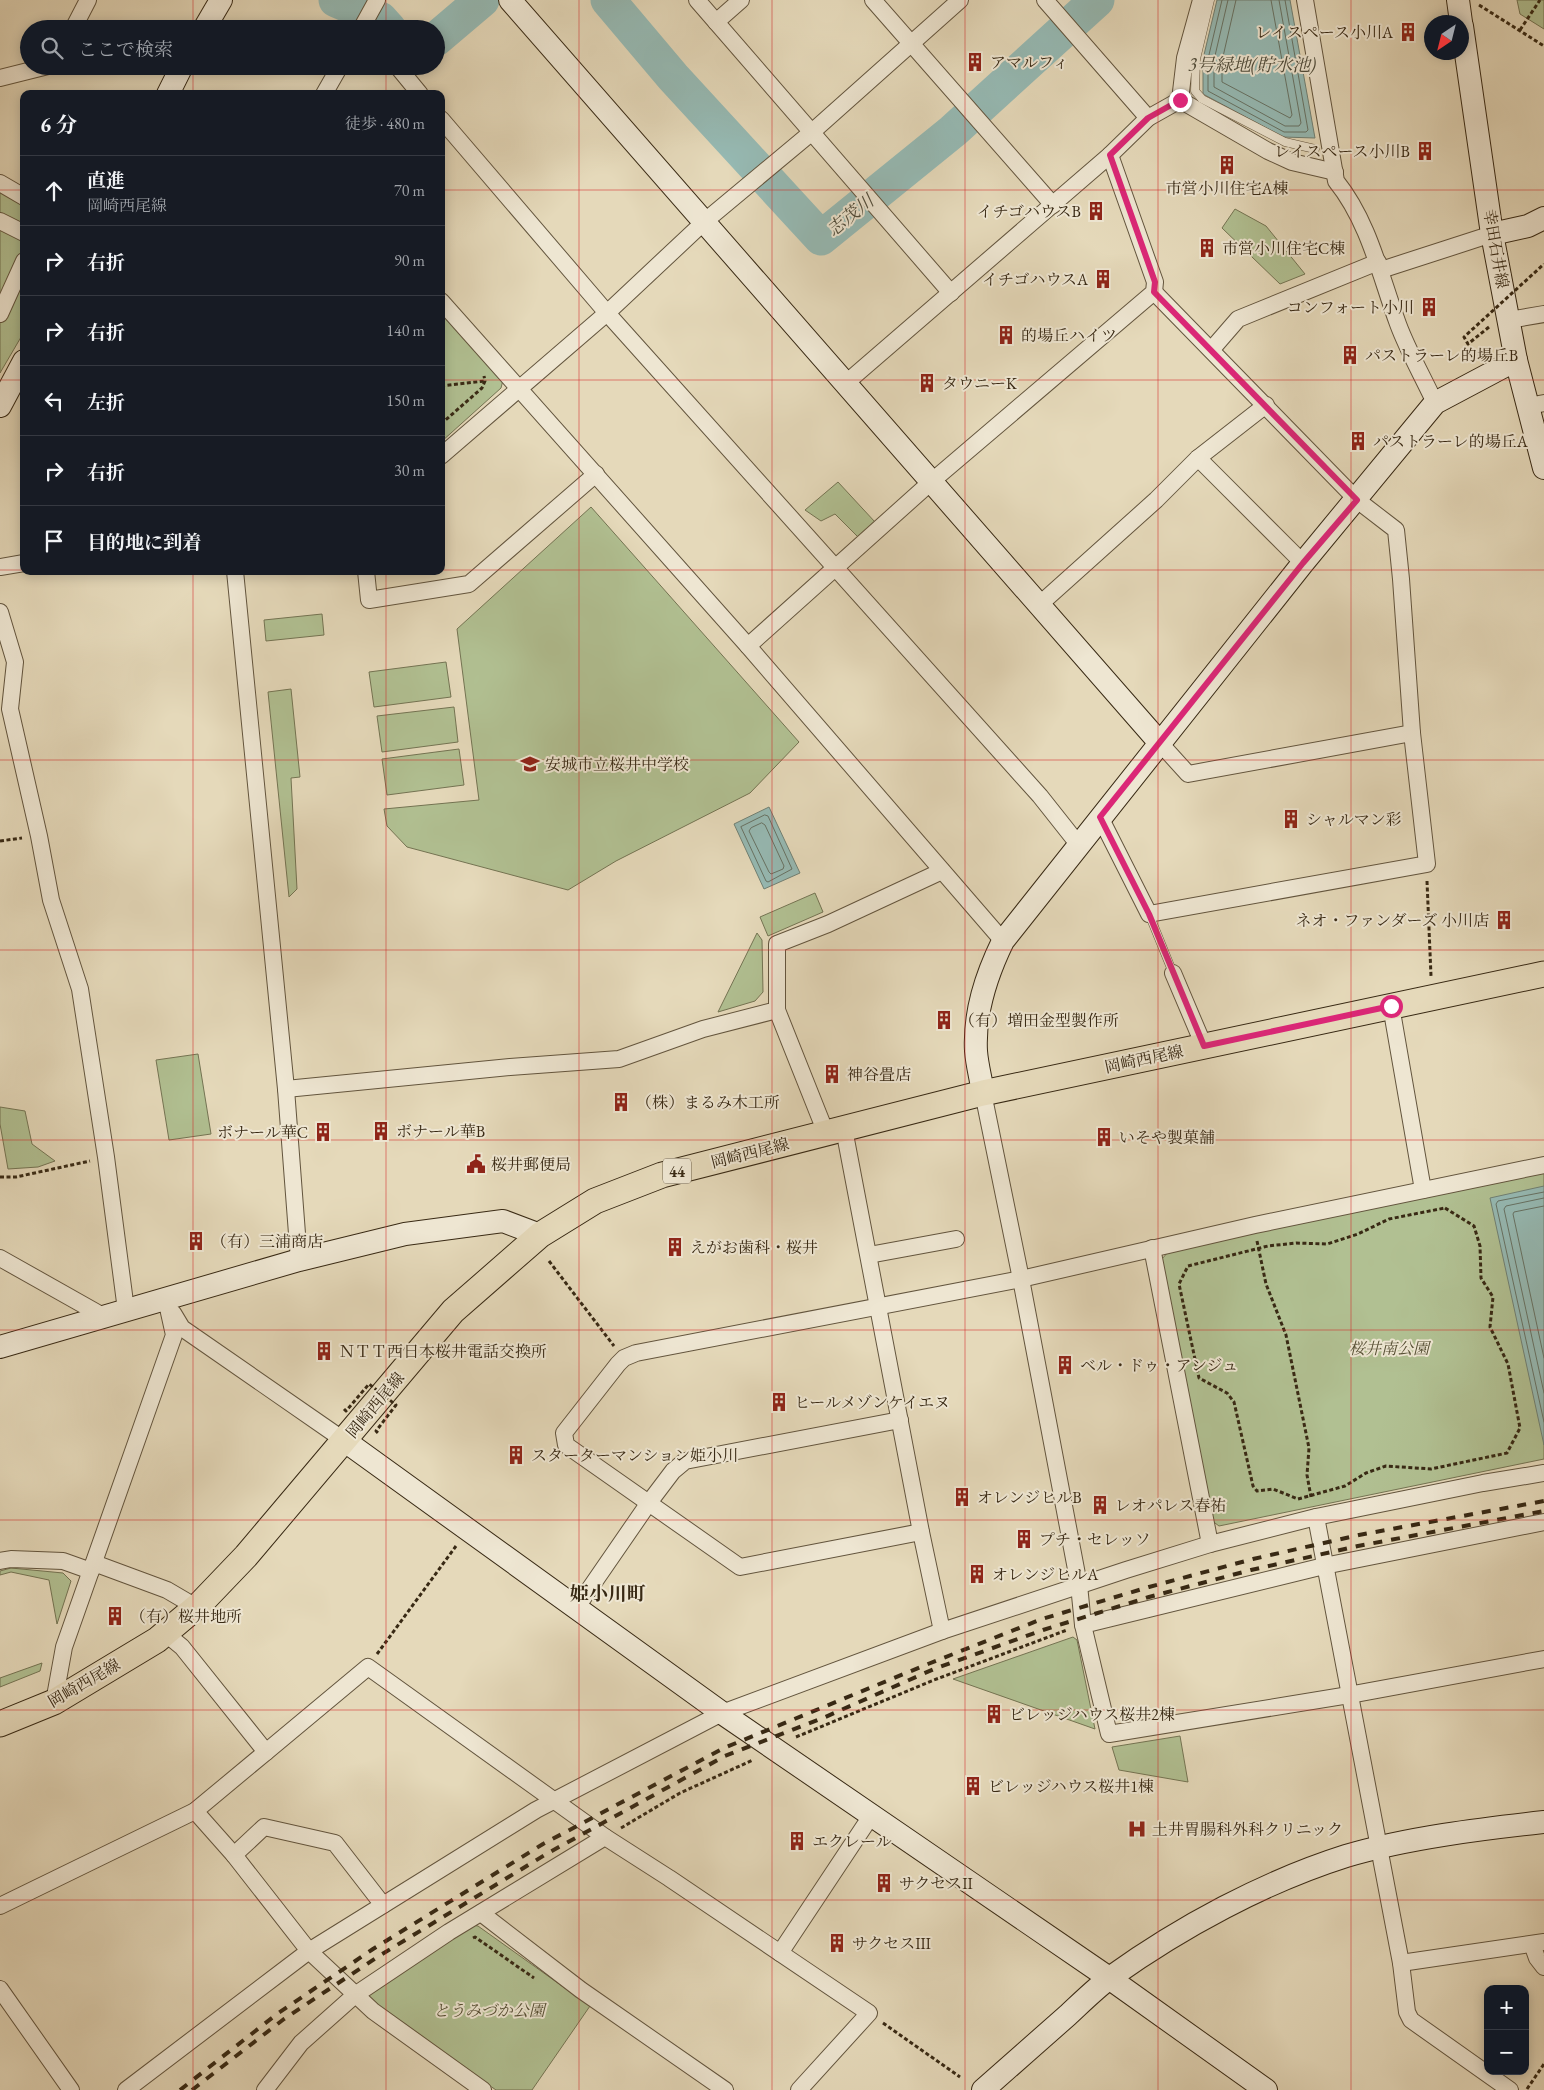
<!DOCTYPE html>
<html lang="ja">
<meta charset="utf-8">
<style>
:root{--surface:#171b24;--page:#20242c;--text:#f1f3f6;--muted:#9ea1a6;--line:#363941}
body{margin:0;font-family:"EB Garamond","Noto Serif JP",serif;background:var(--page);color:var(--text)}
.controls{position:absolute;right:15px;bottom:15px;display:grid;overflow:hidden;border-radius:10px;box-shadow:0 2px 12px #0003}
.controls button{width:45px;height:45px;display:grid;place-items:center;padding:0;border:0;border-bottom:1px solid var(--line);background:var(--surface);color:var(--text);font:25px sans-serif}
.compass{position:absolute;left:1424px;top:15px;width:45px;height:45px;border-radius:50%;background:var(--surface);box-shadow:0 2px 12px #0003;rotate:215deg}
.stop{position:absolute;width:15px;height:15px;margin:-11px;border:4px solid #db2777;border-radius:50%;background:#fff}
.stop.end{background:#db2777;border-color:#fff;box-shadow:0 1px 5px #0008}
.list{margin:0;padding:0;list-style:none}
h2{display:flex;justify-content:space-between;align-items:center;height:65px;margin:0;padding:0 20px;font-size:21px}
h2 small{font-size:16px;font-weight:400;color:var(--muted)}
.list li{display:grid;grid-template-columns:32px 1fr auto;gap:15px;align-items:center;box-sizing:border-box;height:70px;padding:0 20px;border-top:1px solid var(--line)}
.list b{display:block;font-size:19px;white-space:nowrap}
.list p{margin:0;font-size:16px;white-space:nowrap;color:var(--muted)}
.list em{font-size:16px;font-style:normal;color:var(--muted)}
.icon{flex:none;width:28px;height:28px;fill:none;stroke:currentColor;stroke-width:2;stroke-linecap:round;stroke-linejoin:round}
.map{position:relative;flex:none;width:1544px;height:2090px;overflow:hidden}
.search{position:absolute;background:var(--surface);box-shadow:0 2px 12px #0003;left:20px;top:20px;width:425px;height:55px;display:flex;align-items:center;gap:12px;box-sizing:border-box;padding:0 18px;border-radius:28px;color:var(--muted);font-size:19px}
.panel{position:absolute;background:var(--surface);box-shadow:0 2px 12px #0003;left:20px;top:90px;width:425px;height:485px;border-radius:10px}
.map>svg:first-child{display:block}
.green{fill:#b1c092;stroke:#747453}
.water{fill:#96bab4;stroke:#708074}
.lines{fill:none;stroke-linecap:round;stroke-linejoin:round}
.shore{stroke:#677264;stroke-width:1}
.river{stroke:#96bab4;stroke-width:35}
.lane-casing{stroke:#63553e;stroke-width:9}
.street-casing{stroke:#63553e;stroke-width:18}
.secondary-casing{stroke:#382914;stroke-width:24}
.primary-casing{stroke:#382914;stroke-width:27}
.path{stroke:#382914;stroke-width:3;stroke-dasharray:4 2.5;stroke-linecap:butt}
.lane{stroke:#eee6d2;stroke-width:8}
.street{stroke:#eee6d2;stroke-width:16}
.secondary{stroke:#eee6d2;stroke-width:22}
.primary{stroke:#e5d9ba;stroke-width:25}
.rail{stroke:#382914;stroke-width:4;stroke-dasharray:9 9;stroke-linecap:butt}
.path-bridge{stroke:#382914;stroke-width:3;stroke-dasharray:4 2.5;stroke-linecap:butt}
.route{stroke:#db2777;stroke-width:6}
.grid{fill:none;stroke:#d62828;stroke-width:1;stroke-opacity:0.55}
.labels{text-anchor:middle;dominant-baseline:central;stroke-width:4;stroke-linejoin:round;paint-order:stroke}
.shield{fill:#eee6d2;stroke:#6f624d;stroke-width:1}
.shield-label{font-size:15px;font-weight:bold;fill:#382914}
.poi-label{font-size:16px;fill:#382914;stroke:#eee6d2;text-anchor:start}
.street-label{font-size:16px;fill:#382914;stroke:#eee6d2}
.park-label{font-size:16px;font-style:italic;fill:#564f34;stroke:#eee6d2}
.water-label{font-size:18px;font-style:italic;fill:#504d3c;stroke:#eee6d2}
.quarter-label{font-size:19px;font-weight:bold;fill:#382914;stroke:#eee6d2}
</style>
<div class="map">
<svg width="1544" height="2090" viewBox="0 0 1544 2090">
<rect width="100%" height="100%" fill="#e5d9ba"/>
<filter id="stains"><feTurbulence type="fractalNoise" baseFrequency=".004" numOctaves="4"/><feColorMatrix values="0 0 0 0 .2 0 0 0 0 .09 0 0 0 0 .02 0 0 0 .5 -.17"/></filter>
<radialGradient id="worn" r=".72"><stop offset=".6" stop-color="#630" stop-opacity="0"/><stop offset="1" stop-color="#630" stop-opacity=".3"/></radialGradient>
<g class="green">
<polygon points="1517,0 1544,0 1544,29 1520,14"/>
<polygon points="0,190 24,203 24,332 0,373"/>
<polygon points="1235,209 1266,226 1305,274 1280,284 1222,228"/>
<polygon points="441,309 503,380 501,388 441,442"/>
<polygon points="838,482 875,522 858,537 835,514 821,521 805,510"/>
<polygon points="591,507 799,742 750,793 616,861 568,890 407,847 387,826 384,809 479,800 457,629"/>
<polygon points="322,614 324,635 266,641 264,620"/>
<polygon points="446,662 451,697 374,707 369,672"/>
<polygon points="291,689 300,777 291,778 297,889 289,897 268,692"/>
<polygon points="454,707 458,742 382,752 377,716"/>
<polygon points="459,749 464,785 387,795 382,759"/>
<polygon points="815,893 823,912 768,936 760,917"/>
<polygon points="757,933 762,940 763,992 755,1001 718,1012"/>
<polygon points="198,1054 211,1134 169,1140 156,1060"/>
<polygon points="0,1107 25,1111 32,1144 55,1161 38,1167 8,1169 0,1124"/>
<polygon points="1544,1171 1544,1459 1219,1526 1211,1520 1161,1260 1169,1251"/>
<polygon points="11,1568 63,1573 71,1581 57,1624 49,1580 11,1572 0,1575 0,1571"/>
<polygon points="1073,1637 1077,1640 1095,1729 953,1679"/>
<polygon points="42,1663 40,1671 0,1687 0,1678"/>
<polygon points="1180,1736 1188,1782 1119,1770 1112,1747"/>
<polygon points="468,1924 478,1926 590,2006 532,2090 496,2090 365,1998"/>
</g>
<g class="water">
<polygon points="1217,0 1290,0 1315,138 1283,137 1203,94 1203,59"/>
<polygon points="769,807 800,873 764,889 734,824"/>
<polygon points="1544,1186 1544,1445 1490,1198"/>
</g>
<g class="lines">
<g class="shore">
<polyline points="1222,0 1208,59 1208,91 1284,132 1306,132 1308,130 1285,0"/>
<polyline points="1228,0 1214,60 1214,87 1285,126 1299,126 1301,123 1279,0"/>
<polyline points="1236,0 1222,61 1222,82 1290,118 1292,115 1271,0"/>
<polygon points="765,815 768,816 792,869 768,882 766,881 741,827"/>
<polygon points="762,823 765,825 784,866 783,869 771,874 769,872 749,831 751,828"/>
<polyline points="1544,1192 1498,1201 1496,1204 1544,1422"/>
<polyline points="1544,1198 1506,1206 1504,1209 1544,1393"/>
<polyline points="1544,1206 1514,1212 1513,1214 1544,1358"/>
</g>
<g class="river">
<polyline points="336,0 380,19 389,29"/>
<polyline points="608,0 673,77 821,238 953,131 1097,0"/>
<polyline points="436,39 482,0"/>
</g>
<g class="lane-casing">
<g id="lane">
<polyline points="1210,0 1196,59 1195,91 1202,99 1285,142 1315,149"/>
<polyline points="1149,914 1173,973"/>
</g>
</g>
<g class="street-casing">
<g id="street">
<polyline points="697,0 951,293"/>
<polyline points="873,0 1053,205"/>
<polyline points="1045,0 1148,118"/>
<path d="M1305,0L1336,181C1369,222 1380,275 1398,324C1408,351 1423,377 1435,403"/>
<polyline points="716,22 741,0"/>
<polyline points="73,29 88,0"/>
<polyline points="361,29 377,0"/>
<polyline points="397,66 420,94"/>
<polyline points="0,78 48,66"/>
<polyline points="324,94 340,66"/>
<polyline points="1180,100 1268,151 1292,162 1335,172"/>
<polyline points="1180,100 1185,58 1201,0"/>
<polyline points="441,119 607,313 1040,796 1078,844"/>
<polyline points="0,183 24,197"/>
<polyline points="0,221 24,233"/>
<polyline points="1381,270 1492,234"/>
<polyline points="441,301 748,646 1003,941"/>
<polyline points="0,314 24,261"/>
<polyline points="1509,320 1544,314"/>
<polyline points="1212,349 1238,319 1378,262"/>
<polyline points="846,383 1110,155 1148,118 1180,100"/>
<polyline points="1528,406 1544,403"/>
<polyline points="441,456 607,313 704,222 812,132 960,0"/>
<polyline points="1198,458 1303,563"/>
<polyline points="0,567 24,563"/>
<polyline points="235,571 286,1089 299,1260"/>
<polyline points="366,571 369,600 469,584 596,474"/>
<polyline points="1039,605 1156,500 1198,458 1266,405"/>
<polyline points="0,612 15,662 10,709 39,836 51,900 80,989 106,1157 126,1310"/>
<polyline points="748,646 931,482 1154,292 1155,282 1110,155"/>
<polyline points="1160,743 1188,774 1412,733"/>
<polyline points="1100,817 1149,914 1427,864 1412,733 1401,579 1396,530 1357,500 1154,292"/>
<polyline points="1173,973 1204,1046"/>
<polyline points="1391,1006 1423,1190"/>
<polyline points="777,1010 826,1133"/>
<polyline points="286,1089 510,1067 619,1059 703,1029 777,1010 777,944 828,924 942,871"/>
<polyline points="983,1093 1021,1279 1079,1585 1083,1625"/>
<polyline points="844,1129 921,1532 942,1631"/>
<polyline points="1152,1248 1210,1544"/>
<polyline points="869,1255 956,1239"/>
<polyline points="0,1258 103,1316"/>
<polyline points="173,1313 182,1328 345,1441"/>
<polyline points="1316,1517 1401,1963 1407,2012 1411,2020 1510,2090"/>
<polyline points="1544,1522 1324,1566 1083,1625 1109,1734 1349,1695 1544,1659"/>
<polyline points="921,1532 740,1567 566,1445 564,1433 618,1364 624,1358 636,1353 1021,1279 1255,1225 1544,1165"/>
<polyline points="0,1561 11,1559 63,1561 91,1571"/>
<polyline points="94,1563 167,1590 196,1607"/>
<polyline points="577,1607 648,1504 673,1471 685,1461 900,1420"/>
<polyline points="54,1702 64,1647 174,1335 166,1299"/>
<polyline points="266,1752 368,1667 605,1837"/>
<polyline points="195,1811 234,1855 309,1951 373,2011 483,2090"/>
<polyline points="234,1855 264,1827 335,1843 383,1905"/>
<polyline points="0,1906 195,1811 266,1752 182,1647 165,1633"/>
<polyline points="481,1913 581,1990 725,2090"/>
<polyline points="1532,1944 1537,1958 1544,1967"/>
<polyline points="780,1953 871,1816"/>
<polyline points="1401,1963 1544,1942"/>
<polyline points="0,1989 71,2090"/>
<polyline points="126,2090 309,1951 536,1810 722,1713 942,1631 1126,1570 1210,1544 1316,1517 1483,1483 1544,1473"/>
<polyline points="265,2090 301,2043 355,1995 449,1932 605,1837 669,1878 869,2013 799,2090"/>
</g>
</g>
<g class="secondary-casing">
<g id="secondary">
<polyline points="510,0 1160,743"/>
<polyline points="1458,0 1461,22"/>
<polyline points="1462,26 1492,234 1516,360 1544,468"/>
<polyline points="204,29 221,0"/>
<polyline points="168,94 182,66"/>
<polyline points="1492,234 1528,226 1544,218"/>
<polyline points="0,406 24,361"/>
<path d="M983,1093C981,1079 977,1065 976,1051C974,1012 986,976 1003,941L1303,563L1435,403L1516,360"/>
<polyline points="0,1347 299,1260 405,1234 503,1221 540,1235"/>
<polyline points="345,1441 722,1713 1109,1978 1266,2090"/>
<path d="M983,2090C1011,2065 1040,2040 1068,2015C1082,2002 1096,1988 1111,1977C1181,1927 1264,1882 1346,1856C1407,1838 1480,1829 1544,1822"/>
</g>
</g>
<g class="primary-casing">
<polyline id="primary" points="0,1724 54,1702 157,1640 201,1603 246,1556 453,1311 540,1235 595,1201 662,1175 983,1093 1544,974"/>
</g>
<g class="path">
<polyline points="1479,5 1544,46"/>
<polyline points="1520,30 1540,0"/>
<polyline points="441,386 485,381"/>
<polyline points="441,424 482,388 485,381 484,376"/>
<polyline points="0,841 22,838"/>
<polyline points="1427,881 1431,976"/>
<polyline points="0,1177 16,1177 90,1161"/>
<polygon points="1445,1208 1474,1226 1480,1246 1481,1278 1493,1297 1490,1327 1508,1364 1520,1428 1507,1453 1431,1469 1386,1466 1366,1473 1345,1486 1298,1499 1273,1489 1257,1491 1253,1486 1234,1402 1227,1393 1199,1378 1179,1284 1188,1266 1268,1246 1296,1243 1327,1244 1358,1234 1389,1219"/>
<polyline points="1257,1241 1266,1284 1286,1335 1309,1448 1307,1475 1311,1497"/>
<polyline points="549,1261 614,1346"/>
<polyline points="377,1654 456,1546"/>
<polyline points="796,1737 934,1680 1067,1630"/>
<polyline points="621,1828 680,1793 753,1760"/>
<polyline points="473,1938 475,1937 534,1978"/>
<polyline points="883,2023 960,2077"/>
<polyline points="1527,2089 1544,2064"/>
</g>
<use href="#lane" class="lane"/>
<use href="#street" class="street"/>
<use href="#secondary" class="secondary"/>
<use href="#primary" class="primary"/>
<g class="rail">
<polyline points="180,2090 277,2014 373,1949 543,1844 724,1748 928,1664 1042,1619 1149,1587 1253,1559 1359,1535 1544,1501"/>
<polyline points="192,2090 284,2019 379,1956 548,1853 725,1756 823,1718 934,1669 1043,1630 1149,1597 1251,1570 1358,1546 1544,1511"/>
</g>
<g class="path-bridge">
<polyline points="1489,327 1468,344 1464,337 1544,264"/>
<polyline points="344,1409 346,1411 369,1384 396,1405 376,1431 378,1433"/>
</g>
</g>
<g class="lines">
<polyline class="route" points="1180,100 1148,118 1110,155 1155,282 1154,292 1357,500 1303,563 1100,817 1149,914 1204,1046 1391,1006"/>
</g>
<path class="grid" d="M193,0V29M386,0V29M579,0V2090M772,0V2090M965,0V2090M1158,0V2090M1351,0V2090M193,66V94M386,66V94M0,190H24M441,190H1544M0,380H24M441,380H1544M0,570H24M441,570H1544M193,571V2090M386,571V2090M0,760H1544M0,950H1544M0,1140H1544M0,1330H1544M0,1520H1544M0,1710H1544M0,1900H1544"/>
<defs>
<g id="building-bare" transform="scale(1.5)"><path d="M-4-6H4V6H1V3H-1V6H-4ZM-2.5-4.3h1.7v1.8h-1.7ZM.8-4.3h1.7v1.8H.8ZM-2.5-1h1.7V.8h-1.7ZM.8-1h1.7V.8H.8Z" fill="#8f2418" stroke="#eee6d2" stroke-width="2.5" paint-order="stroke"/></g>
<g id="school-bare" transform="scale(1.5)"><path d="M0-5L7-2L0 1L-7-2ZM-4 1L0 2.5L4 1V4Q0 6-4 4Z" fill="#8f2418" stroke="#eee6d2" stroke-width="2.5" paint-order="stroke"/></g>
<g id="civic-bare" transform="scale(1.5)"><path d="M-.6-6.5H3V-4.5H.6V-3L4-1V1h2V6H-6V1h2V-1L-.6-3ZM-1.2 2.5V6h2.4V2.5Z" fill="#8f2418" stroke="#eee6d2" stroke-width="2.5" paint-order="stroke"/></g>
<g id="hospital-bare" transform="scale(1.5)"><path d="M-5-5h3v3.5h4V-5h3V5h-3V1.5h-4V5h-3Z" fill="#8f2418" stroke="#eee6d2" stroke-width="2.5" paint-order="stroke"/></g>
</defs>
<g fill-rule="evenodd">
<use href="#building-bare" x="1408" y="32"/>
<use href="#building-bare" x="975" y="62"/>
<use href="#building-bare" x="1425" y="151"/>
<use href="#building-bare" x="1227" y="165"/>
<use href="#building-bare" x="1096" y="211"/>
<use href="#building-bare" x="1207" y="248"/>
<use href="#building-bare" x="1103" y="279"/>
<use href="#building-bare" x="1429" y="307"/>
<use href="#building-bare" x="1006" y="335"/>
<use href="#building-bare" x="1350" y="355"/>
<use href="#building-bare" x="927" y="383"/>
<use href="#building-bare" x="1358" y="441"/>
<use href="#school-bare" x="530" y="764"/>
<use href="#building-bare" x="1291" y="819"/>
<use href="#building-bare" x="1504" y="920"/>
<use href="#building-bare" x="944" y="1020"/>
<use href="#building-bare" x="832" y="1074"/>
<use href="#building-bare" x="621" y="1102"/>
<use href="#building-bare" x="381" y="1131"/>
<use href="#building-bare" x="323" y="1132"/>
<use href="#building-bare" x="1104" y="1137"/>
<use href="#civic-bare" x="476" y="1164"/>
<use href="#building-bare" x="196" y="1241"/>
<use href="#building-bare" x="675" y="1247"/>
<use href="#building-bare" x="324" y="1351"/>
<use href="#building-bare" x="1065" y="1365"/>
<use href="#building-bare" x="779" y="1402"/>
<use href="#building-bare" x="516" y="1455"/>
<use href="#building-bare" x="962" y="1497"/>
<use href="#building-bare" x="1100" y="1505"/>
<use href="#building-bare" x="1024" y="1539"/>
<use href="#building-bare" x="977" y="1574"/>
<use href="#building-bare" x="115" y="1616"/>
<use href="#building-bare" x="994" y="1714"/>
<use href="#building-bare" x="973" y="1786"/>
<use href="#hospital-bare" x="1137" y="1829"/>
<use href="#building-bare" x="797" y="1841"/>
<use href="#building-bare" x="884" y="1883"/>
<use href="#building-bare" x="837" y="1943"/>
</g>
<g class="labels">
<rect class="shield" x="663" y="1158.5" width="28" height="25" rx="4"/>
<g class="shield-label">
<text x="677" y="1171">44</text>
</g>
<g class="poi-label">
<text x="1393" y="32" text-anchor="end">レイスペース小川A</text>
<text x="990" y="62">アマルフィ</text>
<text x="1410" y="151" text-anchor="end">レイスペース小川B</text>
<text x="1227" y="188" text-anchor="middle">市営小川住宅A棟</text>
<text x="1081" y="211" text-anchor="end">イチゴハウスB</text>
<text x="1222" y="248">市営小川住宅C棟</text>
<text x="1088" y="279" text-anchor="end">イチゴハウスA</text>
<text x="1414" y="307" text-anchor="end">コンフォート小川</text>
<text x="1021" y="335">的場丘ハイツ</text>
<text x="1365" y="355">パストラーレ的場丘B</text>
<text x="942" y="383">タウニーK</text>
<text x="1373" y="441">パストラーレ的場丘A</text>
<text x="545" y="764">安城市立桜井中学校</text>
<text x="1306" y="819">シャルマン彩</text>
<text x="1489" y="920" text-anchor="end">ネオ・ファンダーズ 小川店</text>
<text x="959" y="1020">（有）増田金型製作所</text>
<text x="847" y="1074">神谷畳店</text>
<text x="636" y="1102">（株）まるみ木工所</text>
<text x="396" y="1131">ボナール華B</text>
<text x="308" y="1132" text-anchor="end">ボナール華C</text>
<text x="1119" y="1137">いそや製菓舗</text>
<text x="491" y="1164">桜井郵便局</text>
<text x="211" y="1241">（有）三浦商店</text>
<text x="690" y="1247">えがお歯科・桜井</text>
<text x="339" y="1351">ＮＴＴ西日本桜井電話交換所</text>
<text x="1080" y="1365">ベル・ドゥ・アンジュ</text>
<text x="794" y="1402">ヒールメゾンケイエヌ</text>
<text x="531" y="1455">スターターマンション姫小川</text>
<text x="977" y="1497">オレンジヒルB</text>
<text x="1115" y="1505">レオパレス春祐</text>
<text x="1039" y="1539">プチ・セレッソ</text>
<text x="992" y="1574">オレンジヒルA</text>
<text x="130" y="1616">（有）桜井地所</text>
<text x="1009" y="1714">ビレッジハウス桜井2棟</text>
<text x="988" y="1786">ビレッジハウス桜井1棟</text>
<text x="1152" y="1829">土井胃腸科外科クリニック</text>
<text x="812" y="1841">エクレール</text>
<text x="899" y="1883">サクセスⅡ</text>
<text x="852" y="1943">サクセスⅢ</text>
</g>
<g class="street-label">
<text transform="translate(1496 249) rotate(80)">幸田石井線</text>
<text transform="translate(1144 1059) rotate(-12)">岡崎西尾線</text>
<text transform="translate(750 1153) rotate(-14)">岡崎西尾線</text>
<text transform="translate(375 1405) rotate(-50)">岡崎西尾線</text>
<text transform="translate(84 1683) rotate(-30)">岡崎西尾線</text>
</g>
<g class="park-label">
<text x="1389" y="1348">桜井南公園</text>
<text x="489" y="2010">とうみづか公園</text>
</g>
<g class="water-label">
<text x="1252" y="64">3号緑地(貯水池)</text>
<text transform="translate(850 215) rotate(-39)">志茂川</text>
</g>
<g class="quarter-label">
<text x="608" y="1593">姫小川町</text>
</g>
</g>
<rect width="100%" height="100%" filter="url(#stains)"/>
<rect width="100%" height="100%" fill="url(#worn)"/>
</svg>
<div class="controls">
<button>+</button>
<button>−</button>
</div>
<svg class="compass" viewBox="-18 -18 36 36"><path d="M0-13l5 13h-10z" fill="#e53935"/><path d="M0 13l5-13h-10z" fill="#9ea1a6"/></svg>
<div class="stop" style="left:1391px;top:1006px"></div>
<div class="stop end" style="left:1180px;top:100px"></div>
<div class="search"><svg class="icon" aria-label="search" viewBox="0 0 24 24"><circle cx="10" cy="10" r="6"/><path d="M15 15l6 6"/></svg>ここで検索</div>
<section class="panel">
<h2>6 分<small>徒歩 · 480 m</small></h2>
<ul class="list">
<li><svg class="icon" aria-label="ahead" viewBox="0 0 24 24"><path d="M12 20V5M6 11l6-6 6 6"/></svg><div><b>直進</b><p>岡崎西尾線</p></div><em>70 m</em></li>
<li><svg class="icon" aria-label="right" viewBox="0 0 24 24"><path d="M7 20v-9h11M14 6l5 5-5 5"/></svg><div><b>右折</b></div><em>90 m</em></li>
<li><svg class="icon" aria-label="right" viewBox="0 0 24 24"><path d="M7 20v-9h11M14 6l5 5-5 5"/></svg><div><b>右折</b></div><em>140 m</em></li>
<li><svg class="icon" aria-label="left" viewBox="0 0 24 24"><path d="M17 20v-9H6M10 6l-5 5 5 5"/></svg><div><b>左折</b></div><em>150 m</em></li>
<li><svg class="icon" aria-label="right" viewBox="0 0 24 24"><path d="M7 20v-9h11M14 6l5 5-5 5"/></svg><div><b>右折</b></div><em>30 m</em></li>
<li><svg class="icon" aria-label="arrive" viewBox="0 0 24 24"><path d="M6 21V4h12l-3 4 3 4H6"/></svg><div><b>目的地に到着</b></div></li>
</ul>
</section>
</div>
